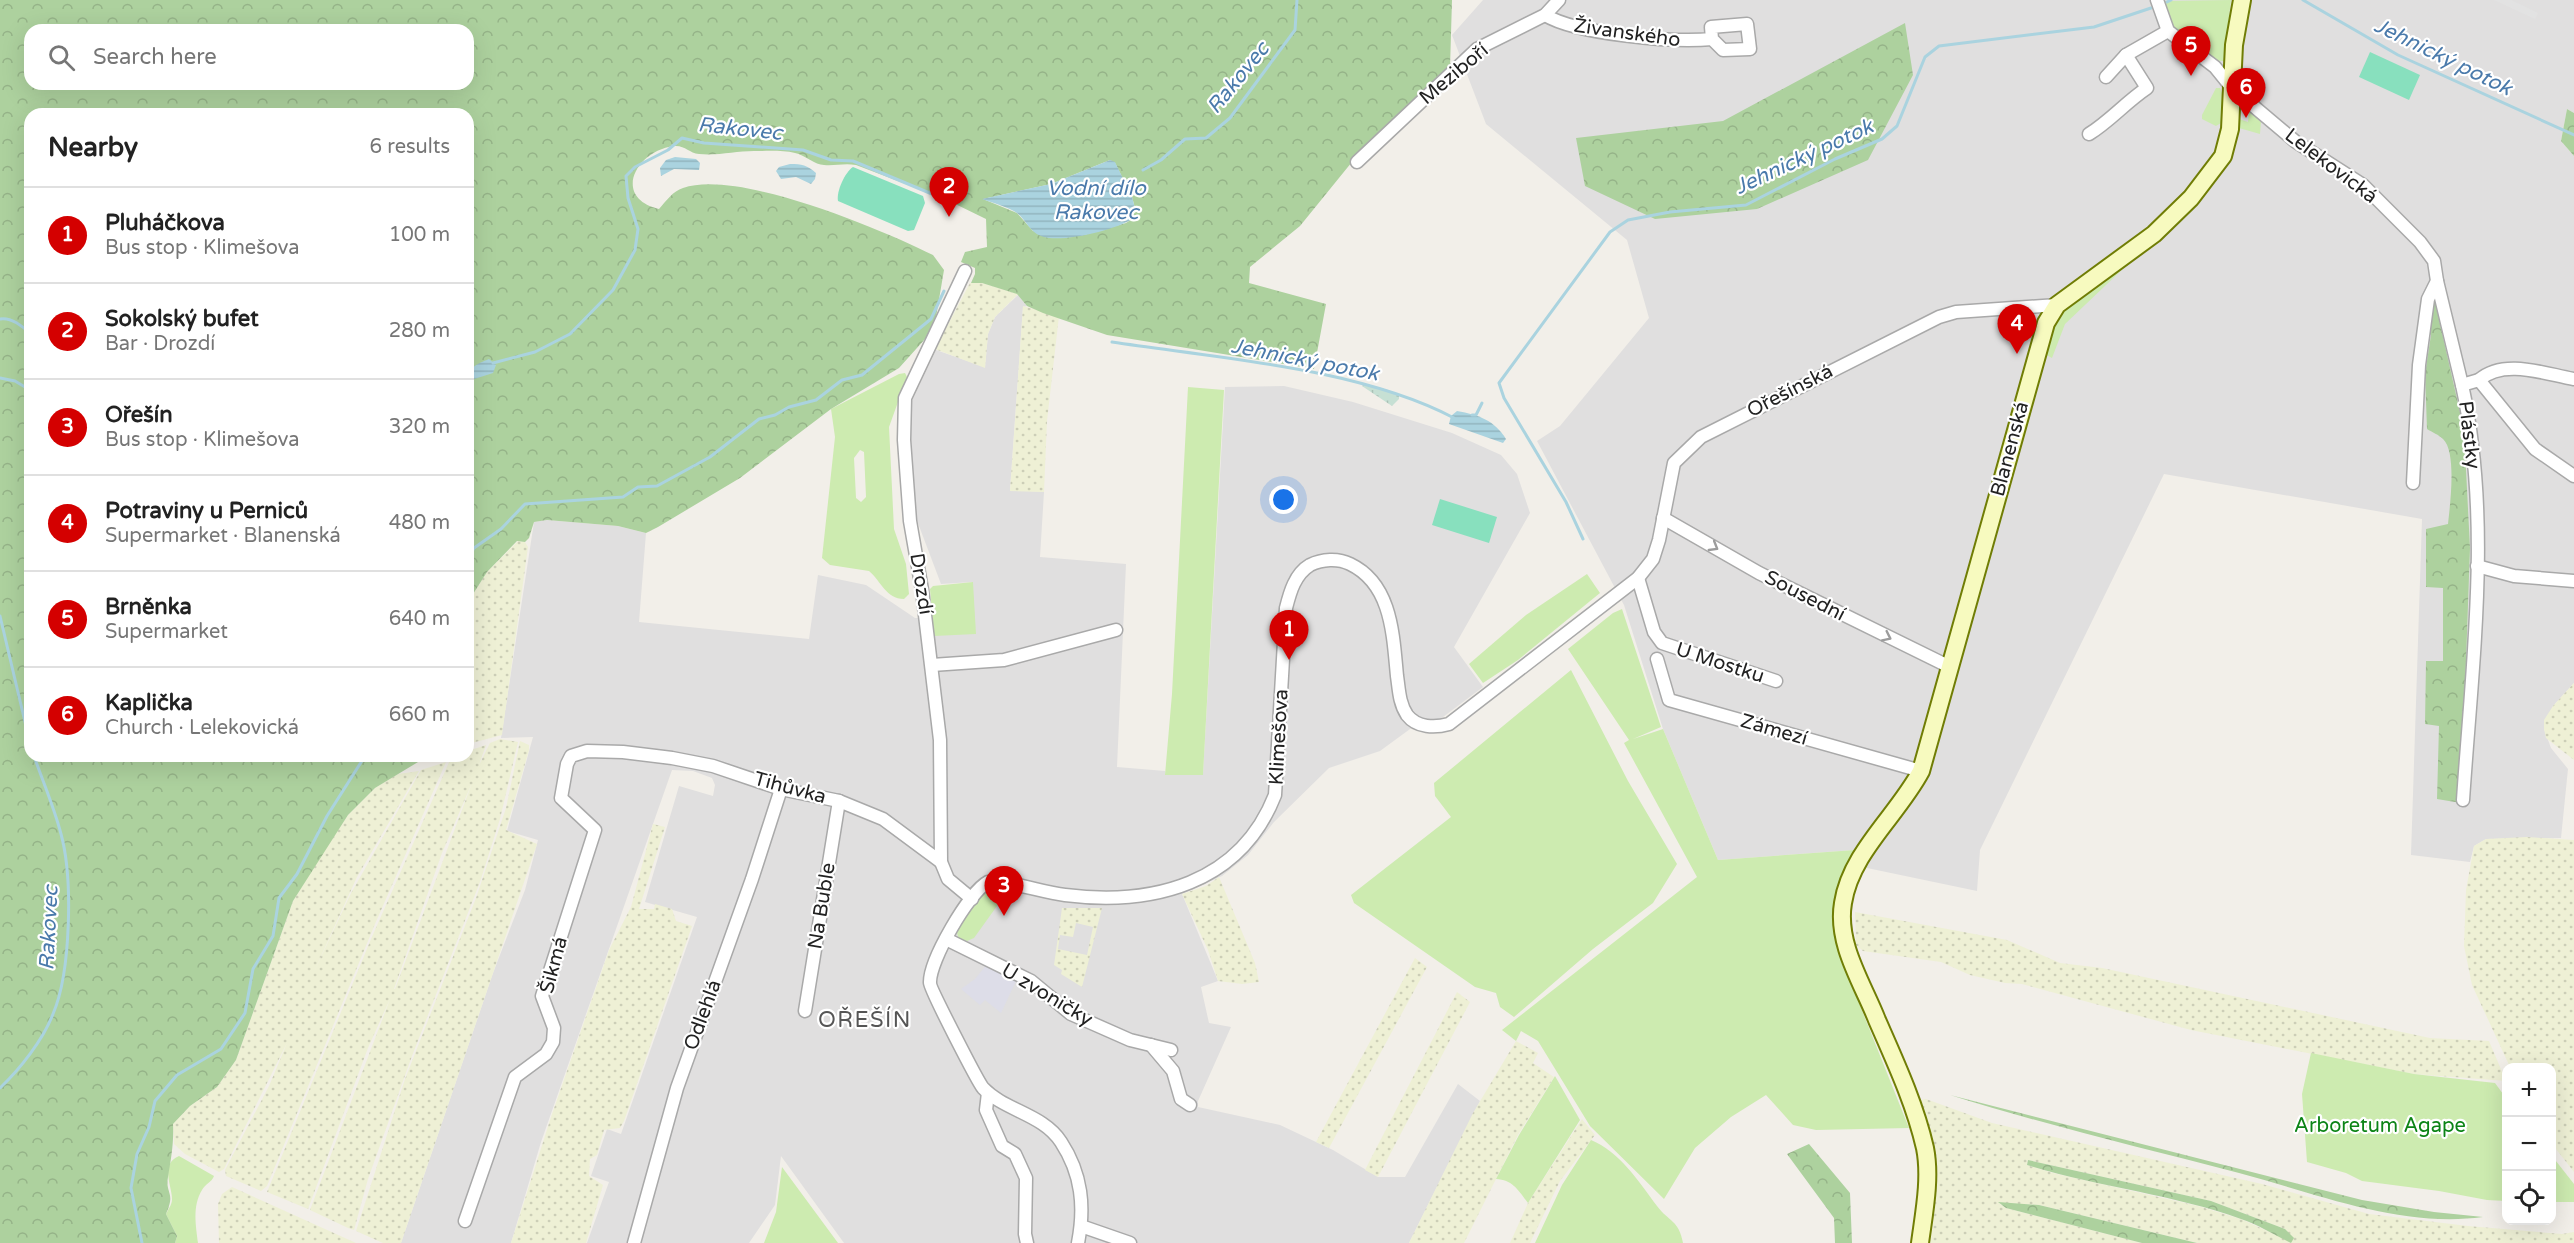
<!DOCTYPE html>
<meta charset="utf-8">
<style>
:root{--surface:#fff;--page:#f2f2f2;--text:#222;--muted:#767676;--line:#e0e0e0;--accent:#d40000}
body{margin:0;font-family:"Varela Round",sans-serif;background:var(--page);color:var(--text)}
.controls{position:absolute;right:18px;bottom:18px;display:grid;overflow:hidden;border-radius:12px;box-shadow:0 6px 24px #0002}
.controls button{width:54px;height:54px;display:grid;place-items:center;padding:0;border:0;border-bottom:2px solid var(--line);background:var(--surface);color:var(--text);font:30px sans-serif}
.you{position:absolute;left:1284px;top:500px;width:21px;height:21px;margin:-15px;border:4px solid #fff;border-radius:50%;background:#1a73e8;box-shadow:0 0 0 9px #1a73e833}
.badge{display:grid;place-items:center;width:39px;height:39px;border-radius:50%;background:var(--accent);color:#fff;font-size:20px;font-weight:700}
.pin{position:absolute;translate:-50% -50px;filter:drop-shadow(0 2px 3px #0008)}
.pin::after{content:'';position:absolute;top:32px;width:21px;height:18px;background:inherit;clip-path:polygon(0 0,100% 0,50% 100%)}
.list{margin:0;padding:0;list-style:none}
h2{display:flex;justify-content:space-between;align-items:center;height:78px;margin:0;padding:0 24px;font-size:26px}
h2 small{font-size:20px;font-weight:400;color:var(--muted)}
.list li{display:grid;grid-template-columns:39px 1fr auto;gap:18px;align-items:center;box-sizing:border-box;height:96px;padding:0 24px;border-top:2px solid var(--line)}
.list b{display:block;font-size:22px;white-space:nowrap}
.list p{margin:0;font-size:20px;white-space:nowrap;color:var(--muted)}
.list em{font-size:20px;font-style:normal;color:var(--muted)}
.icon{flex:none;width:33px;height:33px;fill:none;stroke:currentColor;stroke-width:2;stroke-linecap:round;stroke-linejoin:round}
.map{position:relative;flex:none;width:2574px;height:1243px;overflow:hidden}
.search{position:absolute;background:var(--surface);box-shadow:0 6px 24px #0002;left:24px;top:24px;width:450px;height:66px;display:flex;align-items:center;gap:15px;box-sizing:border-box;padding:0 21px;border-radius:18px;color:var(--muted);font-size:22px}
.panel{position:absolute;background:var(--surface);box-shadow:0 6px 24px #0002;left:24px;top:108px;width:450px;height:654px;border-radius:18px}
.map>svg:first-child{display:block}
.residential{fill:#e0dfdf}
.farmland{fill:url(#farmland-dots);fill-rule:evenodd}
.grass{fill:#cdebb0;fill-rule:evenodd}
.forest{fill:url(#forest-crowns);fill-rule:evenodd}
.wetland{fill:url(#wetland-marsh)}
.pitch{fill:#88e0be}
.parking{fill:#e2e2e2}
.plaza{fill:#dddde8}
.water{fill:url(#water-rules)}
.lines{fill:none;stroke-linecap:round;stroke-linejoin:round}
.stream{stroke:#aad3df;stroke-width:3}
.street-casing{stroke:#a9a9a9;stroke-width:15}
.secondary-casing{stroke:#707d05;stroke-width:20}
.street{stroke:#fff;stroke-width:12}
.secondary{stroke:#f7fabf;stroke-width:16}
.oneway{stroke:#9c9c9c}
.labels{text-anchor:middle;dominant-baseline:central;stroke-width:4.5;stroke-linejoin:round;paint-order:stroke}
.street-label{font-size:20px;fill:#222;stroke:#fff}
.park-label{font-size:20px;fill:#0c8416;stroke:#fff}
.water-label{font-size:21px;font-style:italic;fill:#4a7aab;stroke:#fff}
.quarter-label{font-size:22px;letter-spacing:1.5px;fill:#555;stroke:#fff}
</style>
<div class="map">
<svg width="2574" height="1243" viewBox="0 0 2574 1243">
<defs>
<pattern id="farmland-dots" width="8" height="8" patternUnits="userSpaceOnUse" patternTransform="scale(1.5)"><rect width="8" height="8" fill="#eef0d5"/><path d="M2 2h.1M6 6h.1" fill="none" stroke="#ccceb7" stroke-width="1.8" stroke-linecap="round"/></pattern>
<pattern id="forest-crowns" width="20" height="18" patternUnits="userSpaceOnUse" patternTransform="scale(1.5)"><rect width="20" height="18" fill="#add19e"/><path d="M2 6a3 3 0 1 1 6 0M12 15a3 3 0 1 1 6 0" fill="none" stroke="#95b388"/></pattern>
<pattern id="wetland-marsh" width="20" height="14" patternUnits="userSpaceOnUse" patternTransform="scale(1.5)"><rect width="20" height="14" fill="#c6e0d4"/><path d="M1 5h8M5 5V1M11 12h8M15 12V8" fill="none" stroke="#aac0b6"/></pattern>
<pattern id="water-rules" width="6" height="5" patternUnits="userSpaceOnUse" patternTransform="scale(1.5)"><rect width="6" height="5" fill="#aad3df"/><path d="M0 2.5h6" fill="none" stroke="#92b5bf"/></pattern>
</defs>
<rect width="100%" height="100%" fill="#f2efe9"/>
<g class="residential">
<polygon points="1483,0 2574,0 2574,113 2567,109 2561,141 2574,156 2574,683 2553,706 2544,729 2551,748 2568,769 2561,838 2486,839 2474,846 2470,862 2411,855 2422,519 2164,474 1980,850 1977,891 1867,868 1855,850 1718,860 1663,729 1624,605 1537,441 1560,426 1649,318 1627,240 1486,124 1452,35"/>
<polygon points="1018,295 1027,306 1023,307 1010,490 1044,492 1040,557 1126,564 1117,767 1165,771 1166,775 1203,774 1225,387 1284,386 1353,402 1452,433 1501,455 1517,474 1530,513 1454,647 1483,687 1443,717 1431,723 1421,721 1380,751 1329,768 1274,822 1248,855 1222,876 1182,894 1218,981 1201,987 1209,1023 1231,1027 1198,1101 1198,1107 1280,1125 1333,1150 1378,1177 1405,1177 1458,1084 1480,1101 1409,1243 844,1243 781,1156 775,1205 749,1243 587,1243 609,1182 591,1176 607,1129 621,1134 697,917 645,902 679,786 713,796 715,785 712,778 693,771 672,770 541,1142 511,1243 401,1243 493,973 525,890 538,840 507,831 533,737 501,738 534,522 547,520 618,526 646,533 639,622 809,639 818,575 866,585 915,618 932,618 934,636 973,582 941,584 913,510 910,405 936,350 985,367 988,334 995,317"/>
</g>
<g class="farmland">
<polygon points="970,283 982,283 1018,294 995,317 988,334 985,368 935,349"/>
<polygon points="1023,306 1059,316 1047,421 1044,492 1010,491"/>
<polygon points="518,541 525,542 528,547 502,735 468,744 468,602 487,572"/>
<polygon points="2574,683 2574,760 2546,738 2544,729 2544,720 2553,706"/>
<path d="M500,739L518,742L500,819L480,882L412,1056L368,1179L354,1230L348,1228L310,1210L390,999L368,1048L308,1209L267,1192L371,939L450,760L458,756H468V751L486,745L479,765L490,743ZM472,783L395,989H394L442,853Z"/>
<polygon points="520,741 529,745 529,750 506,830 537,844 401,1243 383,1243 356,1231 405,1079 476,898 506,808"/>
<polygon points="446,762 375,924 267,1186 261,1191 226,1176 225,1170 269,1086 287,1043 224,1169 219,1172 185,1154 174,1144 173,1124 190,1106 217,1087 236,1060 293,901 326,848 348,815 375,788 398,774 419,771 357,877 313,974 350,895 421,770"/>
<polygon points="653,824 665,827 639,909 654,909 655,904 672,909 676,921 692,926 624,1121 620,1128 604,1130 597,1155 590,1159 589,1176 603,1185 586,1243 511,1243 551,1117 609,950 631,907"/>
<polygon points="2527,837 2574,840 2574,1172 2552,1144 2552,1068 2510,1067 2472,985 2464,946 2466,890 2474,846 2486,839"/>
<polygon points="1219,877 1255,963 1259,982 1242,984 1218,981 1208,950 1182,894 1206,886"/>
<path d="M1062,908H1102L1082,987L1061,974L1062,970L1054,965ZM1076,923L1093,927L1087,955L1058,949L1060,935L1073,937Z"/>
<polygon points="1855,912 2007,940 2060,963 2102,968 2430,1038 2489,1041 2506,1081 2414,1074 2191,1030 2022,984 2005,983 1970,975 1941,962 1863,951 1856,945"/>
<polygon points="1415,958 1427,967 1329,1148 1316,1142"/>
<polygon points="1457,992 1470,1002 1378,1177 1365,1170"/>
<polygon points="1516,1041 1538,1053 1533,1063 1554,1077 1518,1135 1464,1243 1409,1243 1473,1113"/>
<path d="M1926,1099L1992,1123L2262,1184L2369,1214L2468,1226L2562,1234L2574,1232V1243H2197L2039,1205L1999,1203L2006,1208L2142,1243H1929L1935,1191L1931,1148L1934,1142L1921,1107V1100ZM2028,1160L2211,1201L2285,1229L2291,1242L2241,1219L2198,1206L2053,1173L2027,1165Z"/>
<polygon points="1582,1119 1595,1135 1560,1181 1530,1243 1510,1243 1528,1203"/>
<polygon points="232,1187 356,1243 219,1243 218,1204 222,1194"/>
</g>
<g class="grass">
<path d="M2231,0L2224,61C2207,62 2180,38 2171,24C2168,17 2166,8 2164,1Z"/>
<polygon points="2216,88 2220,88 2223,96 2221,123 2216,126 2202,119 2202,115"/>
<polygon points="2249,110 2261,122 2260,134 2239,128 2239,119 2248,122"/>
<polygon points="2127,265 2065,324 2052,358 2043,353 2056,320 2067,307"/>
<path d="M905,373L907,377L889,427L894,529L906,564L909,594L904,599C886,599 881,581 869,571L830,565L822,558L835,437L831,409L899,374ZM860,450L864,452L866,497L861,502L856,498L854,458Z"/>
<polygon points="1188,387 1224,390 1203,775 1165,775 1172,694"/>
<polygon points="1587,574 1600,593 1518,660 1483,683 1469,664 1526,615"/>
<polygon points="973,582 976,634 934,636 930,589 933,586"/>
<polygon points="1622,609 1661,727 1633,739 1663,729 1718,860 1855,850 1833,902 1839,953 1909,1128 1816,1130 1793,1125 1766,1095 1731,1117 1695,1148 1664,1199 1590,1126 1538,1041 1521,1031 1516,1041 1502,1030 1697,877 1624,743 1629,740 1568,649 1613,613"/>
<polygon points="1571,670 1628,781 1677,864 1653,903 1593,949 1514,1017 1500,1007 1496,993 1475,987 1354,903 1351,895 1451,817 1435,796 1434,783"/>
<path d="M1000,887L1003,892L1002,899L974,938L967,941L959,939L957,933C968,914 976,890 1000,887Z"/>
<polygon points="2311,1053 2414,1074 2495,1083 2506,1098 2506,1201 2487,1200 2439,1191 2362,1181 2346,1173 2307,1162 2302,1094"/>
<path d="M1555,1076L1580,1120L1528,1203C1518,1190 1513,1180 1496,1179L1519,1135Z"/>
<path d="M1591,1140C1620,1152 1639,1182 1657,1206C1669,1222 1679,1220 1683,1243H1535L1562,1185Z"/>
<path d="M179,1156L214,1176C212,1182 205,1184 202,1190C192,1206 196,1226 198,1243H175L177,1236L166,1214C168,1210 172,1204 172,1200C173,1188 159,1164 179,1156Z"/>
<polygon points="2552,1156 2574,1184 2574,1202 2552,1202"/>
<polygon points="782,1167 838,1243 764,1243 776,1212"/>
</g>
<g class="forest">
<path d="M0,0H1452L1450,68L1356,157L1300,226L1250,267L1249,283L1326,304L1314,369L1107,335L1043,313L1027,306L1017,294L982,283H971L975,274V268L961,262L965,252L987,247L986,219L945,199L856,165C844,163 835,166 824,165C815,165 805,155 795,153C783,150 767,151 754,151C736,151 717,156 699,154C689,153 685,145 674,146C635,151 612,198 659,209C666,201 673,191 683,188C738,169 881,229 933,255L944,270L934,329L899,368L831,409L740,478L658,527L646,533L618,526L547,520L534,522L529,538L525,542L517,541L487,572L468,602V114H30V756H428L375,788L348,815L293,901L236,1060L217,1087L190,1106L173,1124C174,1143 171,1159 168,1177C165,1194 176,1192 166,1214L177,1236L175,1243H0ZM30,30H468V84H30ZM1110,160L1115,163L1132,197L1135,208L1132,219L1126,223L1080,236L1033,231L1017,213L983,199L1051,184Z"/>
<polygon points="1905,23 1913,75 1868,160 1757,209 1655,219 1585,186 1576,138 1723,121"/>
<polygon points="2567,109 2574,113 2574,156 2561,141"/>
<path d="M2434,297L2464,430L2470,548L2461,803L2437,799L2439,726L2425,724L2426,661H2443V588L2426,587V529L2448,524C2450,505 2457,452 2443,439C2439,435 2432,432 2427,429L2425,374L2431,335L2426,330Z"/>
<path d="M1950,1095L2362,1200L2434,1212L2483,1217C2400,1228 2318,1194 2239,1173C2142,1148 2046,1125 1950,1095Z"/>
<polygon points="1809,1144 1850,1193 1852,1243 1835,1243 1834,1218 1787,1154"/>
<path d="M2028,1160L2211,1201L2285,1229L2294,1238L2291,1243C2274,1235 2259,1225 2241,1219C2172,1194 2097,1187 2027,1165Z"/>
<polygon points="1998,1202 2039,1205 2197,1243 2142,1243 2006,1208"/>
</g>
<polygon class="wetland" points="1365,384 1388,390 1399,396 1399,399 1392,406 1362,386"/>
<g class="pitch">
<polygon points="2370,52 2420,75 2409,100 2359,77"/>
<path d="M853,167L923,196L925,203L914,230L908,231L838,201C836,192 845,172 853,167Z"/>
<polygon points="1440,499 1497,517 1489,543 1432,525"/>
</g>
<polygon class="parking" points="2494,0 2511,0 2538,13 2535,19"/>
<polygon class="plaza" points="988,963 1010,974 1008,979 1016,981 1001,1013 985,1000 980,1005 961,989 975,979"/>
<g class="water">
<polygon points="675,157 696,159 700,163 699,170 674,169 661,176 660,168 666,160"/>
<path d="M1110,160L1115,162L1132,197L1135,208L1132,219C1116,230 1059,244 1041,236C1030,232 1026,220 1017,213C1008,207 993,203 982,199L1051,184Z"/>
<path d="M790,164C802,164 807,165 816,173L815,179L811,184L796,177L781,179L776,171L779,167Z"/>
<path d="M489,359L496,365L493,373L468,381C468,367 477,364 489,359Z"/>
<path d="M1457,411C1479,415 1494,420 1506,439L1503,443L1449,424L1451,416Z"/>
</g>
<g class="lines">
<g class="stream">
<polyline points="2303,0 2398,55 2574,135"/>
<polyline points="2167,2 2171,0"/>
<polyline points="1143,170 1161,160 1185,139 1206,138 1230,118 1295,30 1297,0"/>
<path d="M0,319C11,317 23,326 30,334"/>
<path d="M1112,342C1218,358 1359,368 1454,418"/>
<polyline points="493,363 535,352 570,334 613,290 635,250 638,229 628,198 626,176 635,167 668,150 682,138 704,143 803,150 831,160 853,161 932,194"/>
<polyline points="0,378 15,381 30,390"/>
<polyline points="1472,415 1476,415 1482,403"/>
<polyline points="1583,539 1566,502 1504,398 1499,383 1610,232 1628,220 1670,212 1746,205 1835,159 1882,139 1897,126 1925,57 1939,46 2094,27 2151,8"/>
<polyline points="468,558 474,548 501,529 525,504 623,497 638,487 657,486 710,457 759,419 775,415 789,407 816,400 842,380 862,375 931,319 944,291"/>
<polyline points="0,616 30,743"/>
<path d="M0,1088C20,1069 43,1040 53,1014C71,972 73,878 61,834C54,807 43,782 34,756"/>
<polyline points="142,1243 131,1188 137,1154 149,1127 155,1101 177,1075 221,1049 245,1013 253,969 273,936 279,898 297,874 327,816 365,756"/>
</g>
<g class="street-casing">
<g id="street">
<polyline points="2157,0 2168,31 2215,67 2232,88 2296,142 2363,185 2420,242 2434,261 2437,281 2428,299 2419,365 2413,483"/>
<path d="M1545,15C1576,34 1674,43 1712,39L1723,50L1750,49L1747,24L1711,27L1712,39"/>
<polyline points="2106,77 2126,55 2168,31"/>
<path d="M2089,134C2110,121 2126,102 2147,88L2126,55"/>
<polyline points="1357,162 1477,49 1545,15 1559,0"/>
<polyline points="965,271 905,398 904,440 910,521 922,590 940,740 941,862 948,879 972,899"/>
<polyline points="2437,281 2462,385"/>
<path d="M2479,380C2504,358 2545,374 2574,379"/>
<polyline points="1663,518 1759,573 1950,667"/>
<polyline points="2477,566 2514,576 2574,581"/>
<polyline points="1638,578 1654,632 1662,643 1776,681"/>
<polyline points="1657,659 1669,700 1921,771"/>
<polyline points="932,665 1004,660 1116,630"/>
<path d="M2463,800C2472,664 2492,520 2462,385L2479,380L2535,449L2574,476"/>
<polyline points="946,939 1031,981 1071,1014 1130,1040 1171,1050"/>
<polyline points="805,1011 839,801"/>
<polyline points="1151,1045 1173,1071 1181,1099 1190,1105"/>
<polyline points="988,1093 986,1110 1002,1146 1015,1154 1026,1178 1025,1234 1027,1243"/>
<polyline points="465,1221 515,1077 546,1054 553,1042 554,1028 542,996 595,830 561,798 567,764 571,756 587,751 623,752 672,758 713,766 781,789 839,801 883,819 941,862"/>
<polyline points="1081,1226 1130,1243"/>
<polyline points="634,1243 677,1088 752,879 781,789"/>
<path d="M1078,1243C1085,1207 1082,1174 1061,1142C1043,1114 1005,1111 983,1088C978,1082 930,989 930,983C929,961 969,892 988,882C1014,881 1040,892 1065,895C1153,906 1240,884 1275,795L1286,608C1290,592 1295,574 1310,565C1322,559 1338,558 1350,564C1392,584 1393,635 1397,676C1399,689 1399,703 1407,715C1417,728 1435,728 1449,724L1638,578L1653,559L1659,540L1674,463L1701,437L1939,317L1956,312L2057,305"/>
</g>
</g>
<g class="secondary-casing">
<path id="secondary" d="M1920,1243C1924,1213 1931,1178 1925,1148C1915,1104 1895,1061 1877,1020C1863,984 1836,944 1843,903C1851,852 1897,816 1921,771L2046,323L2057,305L2154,234L2191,198L2223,156L2230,129L2234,45L2242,0"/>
</g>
<use href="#street" class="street"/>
<use href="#secondary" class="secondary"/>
</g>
<defs><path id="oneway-chevron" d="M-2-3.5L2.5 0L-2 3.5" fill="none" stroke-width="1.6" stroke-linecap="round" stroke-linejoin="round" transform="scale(1.5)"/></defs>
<g class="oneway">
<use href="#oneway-chevron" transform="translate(1714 547) rotate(31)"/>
<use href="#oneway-chevron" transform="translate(1887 637) rotate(26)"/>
</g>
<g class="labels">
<g class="street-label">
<text transform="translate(1627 33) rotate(8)">Živanského</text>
<text transform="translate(1454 74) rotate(-40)">Meziboří</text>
<text transform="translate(2331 166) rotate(37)">Lelekovická</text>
<text transform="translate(1790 391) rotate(-27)">Ořešínská</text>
<text transform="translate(2469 435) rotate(83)">Plástky</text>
<text transform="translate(2010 449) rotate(-75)">Blanenská</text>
<text transform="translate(921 584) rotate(81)">Drozdí</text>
<text transform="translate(1805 596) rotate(27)">Sousední</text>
<text transform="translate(1720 663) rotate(18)">U Mostku</text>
<text transform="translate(1774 730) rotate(16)">Zámezí</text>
<text transform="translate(1279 737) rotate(-87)">Klimešova</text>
<text transform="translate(790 788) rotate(15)">Tihůvka</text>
<text transform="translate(822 906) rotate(-81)">Na Buble</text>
<text transform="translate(554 965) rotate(-75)">Šikmá</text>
<text transform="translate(1047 995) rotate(31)">U zvoničky</text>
<text transform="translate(703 1015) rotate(-70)">Odlehlá</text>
</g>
<g class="park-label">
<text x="2380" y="1126">Arboretum Agape</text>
</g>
<g class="water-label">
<text transform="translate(2443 57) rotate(26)">Jehnický potok</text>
<text transform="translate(1238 78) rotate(-51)">Rakovec</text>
<text transform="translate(740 129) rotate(6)">Rakovec</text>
<text transform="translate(1804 157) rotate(-25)">Jehnický potok</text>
<text x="1096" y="188">Vodní dílo<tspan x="1096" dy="24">Rakovec</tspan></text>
<text transform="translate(1305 360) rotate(11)">Jehnický potok</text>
<text transform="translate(49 928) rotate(-87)">Rakovec</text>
</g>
<g class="quarter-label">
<text x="865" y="1020">OŘEŠÍN</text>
</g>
</g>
</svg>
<div class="controls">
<button>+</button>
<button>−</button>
<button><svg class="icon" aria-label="locate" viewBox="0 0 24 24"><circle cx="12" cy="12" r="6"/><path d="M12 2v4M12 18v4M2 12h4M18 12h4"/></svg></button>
</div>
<div class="you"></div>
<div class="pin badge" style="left:1289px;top:660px">1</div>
<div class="pin badge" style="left:949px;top:217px">2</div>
<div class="pin badge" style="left:1004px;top:916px">3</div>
<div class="pin badge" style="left:2017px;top:354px">4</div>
<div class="pin badge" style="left:2191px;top:76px">5</div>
<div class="pin badge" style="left:2246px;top:118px">6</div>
<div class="search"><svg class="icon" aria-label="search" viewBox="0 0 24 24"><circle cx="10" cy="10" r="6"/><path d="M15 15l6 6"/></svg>Search here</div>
<section class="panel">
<h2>Nearby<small>6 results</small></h2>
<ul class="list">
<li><span class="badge">1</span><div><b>Pluháčkova</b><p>Bus stop · Klimešova</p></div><em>100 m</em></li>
<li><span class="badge">2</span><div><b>Sokolský bufet</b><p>Bar · Drozdí</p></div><em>280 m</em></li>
<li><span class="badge">3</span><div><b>Ořešín</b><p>Bus stop · Klimešova</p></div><em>320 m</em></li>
<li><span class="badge">4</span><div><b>Potraviny u Perniců</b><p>Supermarket · Blanenská</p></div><em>480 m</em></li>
<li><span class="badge">5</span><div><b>Brněnka</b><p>Supermarket</p></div><em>640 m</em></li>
<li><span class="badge">6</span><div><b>Kaplička</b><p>Church · Lelekovická</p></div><em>660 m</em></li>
</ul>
</section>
</div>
